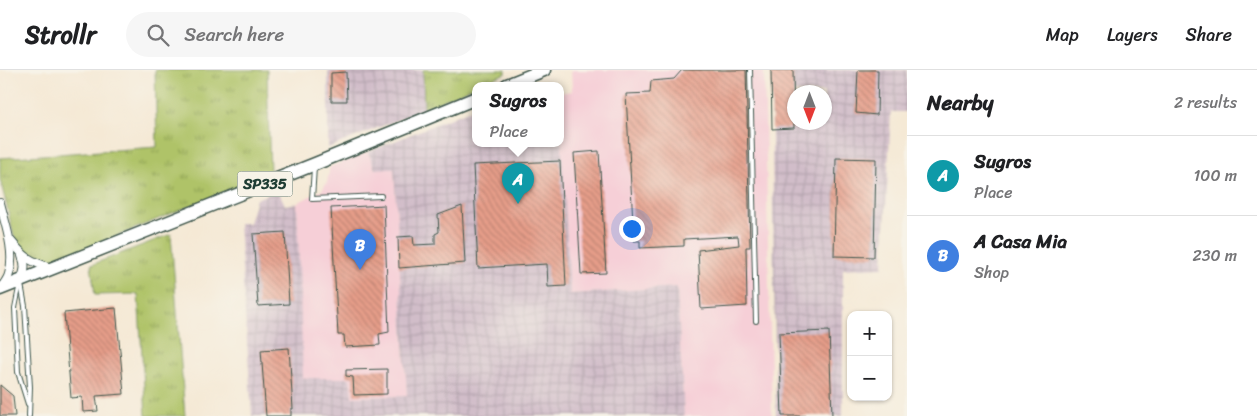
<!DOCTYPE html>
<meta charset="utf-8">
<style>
:root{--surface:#fff;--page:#f6f6f6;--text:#202124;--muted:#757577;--line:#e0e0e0;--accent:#0f766e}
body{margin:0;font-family:Sriracha,sans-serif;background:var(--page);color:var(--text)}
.controls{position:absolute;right:15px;bottom:15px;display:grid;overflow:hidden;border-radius:10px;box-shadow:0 1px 4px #0004}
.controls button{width:45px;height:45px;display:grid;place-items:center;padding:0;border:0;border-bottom:1px solid var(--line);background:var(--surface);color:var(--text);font:25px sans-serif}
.compass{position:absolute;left:787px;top:15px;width:45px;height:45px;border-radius:50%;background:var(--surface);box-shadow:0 1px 4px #0004;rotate:180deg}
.you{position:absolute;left:631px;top:158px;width:18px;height:18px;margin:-12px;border:4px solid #fff;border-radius:50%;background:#1a73e8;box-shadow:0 0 0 8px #1a73e833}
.badge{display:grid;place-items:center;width:32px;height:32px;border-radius:50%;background:var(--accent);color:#fff;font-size:16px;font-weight:700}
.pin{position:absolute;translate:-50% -41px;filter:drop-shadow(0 1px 2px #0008)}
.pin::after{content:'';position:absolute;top:26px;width:18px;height:15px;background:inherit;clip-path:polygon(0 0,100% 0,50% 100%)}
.popup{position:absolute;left:472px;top:12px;width:92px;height:65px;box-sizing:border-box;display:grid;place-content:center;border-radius:10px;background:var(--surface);filter:drop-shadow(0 1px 4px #0005);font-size:16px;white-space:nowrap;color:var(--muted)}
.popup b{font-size:19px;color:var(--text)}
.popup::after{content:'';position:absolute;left:50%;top:100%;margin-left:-10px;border:10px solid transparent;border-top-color:var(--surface)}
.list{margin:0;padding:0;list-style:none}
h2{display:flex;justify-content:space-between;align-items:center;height:65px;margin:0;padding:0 20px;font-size:21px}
h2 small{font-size:16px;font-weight:400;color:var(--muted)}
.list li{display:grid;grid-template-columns:32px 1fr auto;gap:15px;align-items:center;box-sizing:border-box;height:80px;padding:0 20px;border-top:1px solid var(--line)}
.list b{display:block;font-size:19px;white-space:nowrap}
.list p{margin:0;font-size:16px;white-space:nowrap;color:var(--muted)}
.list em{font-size:16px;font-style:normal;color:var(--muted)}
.icon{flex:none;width:28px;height:28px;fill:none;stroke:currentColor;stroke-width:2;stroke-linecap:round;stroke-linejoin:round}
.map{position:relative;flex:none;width:907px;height:346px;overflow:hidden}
header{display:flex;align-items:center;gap:30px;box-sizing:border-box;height:70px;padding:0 25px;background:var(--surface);border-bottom:1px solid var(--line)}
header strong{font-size:24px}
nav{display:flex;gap:28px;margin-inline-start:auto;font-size:18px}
.search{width:350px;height:45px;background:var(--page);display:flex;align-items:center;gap:12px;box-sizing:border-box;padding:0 18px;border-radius:28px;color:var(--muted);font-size:19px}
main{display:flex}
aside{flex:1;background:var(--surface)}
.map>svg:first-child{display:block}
.built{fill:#f6cfd7}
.industrial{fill:url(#industrial-grid);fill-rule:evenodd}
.grass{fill:url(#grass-tufts);stroke:#67804e}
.building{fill:url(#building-back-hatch)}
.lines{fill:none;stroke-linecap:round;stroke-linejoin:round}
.lane-casing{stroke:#3f574c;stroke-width:6}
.street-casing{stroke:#3f574c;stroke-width:10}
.primary-casing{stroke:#3f574c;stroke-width:15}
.lane{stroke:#fff;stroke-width:4}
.street{stroke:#fff;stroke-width:8}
.primary{stroke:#fff;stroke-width:12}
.labels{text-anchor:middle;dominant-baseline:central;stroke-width:5;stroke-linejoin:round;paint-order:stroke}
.shield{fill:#f7f3e8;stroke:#60746a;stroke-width:1}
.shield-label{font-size:15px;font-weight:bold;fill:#1f3d34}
</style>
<header>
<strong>Strollr</strong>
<div class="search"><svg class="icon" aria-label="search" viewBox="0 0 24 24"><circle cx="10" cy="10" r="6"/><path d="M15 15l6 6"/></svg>Search here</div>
<nav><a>Map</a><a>Layers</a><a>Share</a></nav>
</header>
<main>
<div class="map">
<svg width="907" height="346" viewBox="0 0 907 346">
<defs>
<pattern id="industrial-grid" width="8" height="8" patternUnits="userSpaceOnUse" patternTransform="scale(1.25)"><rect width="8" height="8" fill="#d1bdc9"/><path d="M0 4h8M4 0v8" fill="none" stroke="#b3a3ad"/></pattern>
<pattern id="grass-tufts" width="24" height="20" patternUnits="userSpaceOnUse" patternTransform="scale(1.25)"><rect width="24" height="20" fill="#afc367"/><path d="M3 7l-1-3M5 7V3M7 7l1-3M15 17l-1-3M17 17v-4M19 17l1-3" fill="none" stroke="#8ea056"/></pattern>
<pattern id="building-back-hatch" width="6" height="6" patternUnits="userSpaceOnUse" patternTransform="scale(1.25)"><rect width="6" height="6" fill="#e69d89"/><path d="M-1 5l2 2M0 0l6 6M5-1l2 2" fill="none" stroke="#ba8171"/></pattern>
</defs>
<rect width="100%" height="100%" fill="#f7f3e8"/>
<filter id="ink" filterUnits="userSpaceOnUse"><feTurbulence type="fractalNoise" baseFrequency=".02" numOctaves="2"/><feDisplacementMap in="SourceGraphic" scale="10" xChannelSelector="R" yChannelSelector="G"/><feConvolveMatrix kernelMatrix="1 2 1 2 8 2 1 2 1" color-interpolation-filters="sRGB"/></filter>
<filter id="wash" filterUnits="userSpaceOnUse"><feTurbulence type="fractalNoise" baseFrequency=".0096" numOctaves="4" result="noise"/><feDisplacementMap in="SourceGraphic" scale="20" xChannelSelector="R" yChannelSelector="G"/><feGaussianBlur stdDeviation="1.12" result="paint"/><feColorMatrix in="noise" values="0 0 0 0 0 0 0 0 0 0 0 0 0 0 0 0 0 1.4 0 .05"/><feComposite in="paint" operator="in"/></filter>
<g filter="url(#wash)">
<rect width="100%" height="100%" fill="#f5e9d5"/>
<g class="built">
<polygon points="571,0 764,0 772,346 684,346 677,217 570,224 560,62 560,23 572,21"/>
<polygon points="368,82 375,99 394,97 407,326 352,327 350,308 302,308 297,133 322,120 327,112 330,97"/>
</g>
<g class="industrial">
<polygon points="328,0 423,0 424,39 328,78"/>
<path d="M771,0H907V42H891L883,197L843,199V346H776ZM794,22H824V52H794Z"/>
<polygon points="475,38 476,73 560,73 561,62 570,224 677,217 684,346 252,346 239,153 249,153 256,129 278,120 285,135 297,133 303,308 350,308 352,327 407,326 394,98 375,99 368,82"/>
</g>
<g class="grass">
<polygon points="155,0 267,0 270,103 51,193 34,188 24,181 14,166 0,109 0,88 157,77"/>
<polygon points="423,0 506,0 506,3 478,15 476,15 475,16 424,39"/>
<polygon points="171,164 185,346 146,346 138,224 95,225 91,195"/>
</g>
<g id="blocks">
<g class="building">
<polygon points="682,0 746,0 750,177 746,177 747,236 701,239 698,180 739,175 738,166 684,169 684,176 640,178 640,171 634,171 626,24 650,23 651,11 674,9"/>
<polygon points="771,0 793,0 794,58 772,59"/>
<polygon points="858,0 878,0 877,45 856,43"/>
<polygon points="346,2 347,31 331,31 331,3"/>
<polygon points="599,81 606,203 581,204 574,83"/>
<polygon points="836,88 876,89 874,187 834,186"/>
<polygon points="560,91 566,216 548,217 547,194 478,198 473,95"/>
<polygon points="384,135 389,262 379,264 380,275 345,277 344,265 338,265 331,138"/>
<polygon points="462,136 465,193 399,198 398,167 413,166 414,175 435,174 435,164 439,162 438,145"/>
<polygon points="285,162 289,234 258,236 253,164"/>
<polygon points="116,238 124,324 96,326 98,341 83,342 82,327 71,328 64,243"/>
<polygon points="829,261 832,346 782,346 779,263"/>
<polygon points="289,278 293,339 291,339 291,346 266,346 261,280"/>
<polygon points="387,299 387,324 354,325 353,307 346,306 346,300"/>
<polygon points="0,315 13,326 15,346 0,346"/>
</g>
</g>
</g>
<g filter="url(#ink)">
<use href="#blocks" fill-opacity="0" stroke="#3f574c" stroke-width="1"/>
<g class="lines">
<g class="lane-casing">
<g id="lane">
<polyline points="750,0 756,251"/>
<polyline points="314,97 312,129 381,126"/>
<polyline points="20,213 15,238 18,302 28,334"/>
<polyline points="21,214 25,236 30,317 29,346"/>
</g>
</g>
<g class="street-casing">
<g id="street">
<path d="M0,133C5,153 16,183 9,204C8,209 4,213 2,217"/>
<path d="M10,170C25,188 29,191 51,198"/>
<path d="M21,210C25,201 26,195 22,186"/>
</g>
</g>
<g class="primary-casing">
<g id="primary">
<polyline points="507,15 544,0"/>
<polyline points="0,219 315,94 476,28"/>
</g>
</g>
<use href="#lane" class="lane"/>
<use href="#street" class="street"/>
<use href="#primary" class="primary"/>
</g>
</g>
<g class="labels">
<rect class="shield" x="237.5" y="101.5" width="55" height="25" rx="4"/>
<g class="shield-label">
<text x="265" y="114">SP335</text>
</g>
</g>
</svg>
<div class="controls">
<button>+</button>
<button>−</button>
</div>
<svg class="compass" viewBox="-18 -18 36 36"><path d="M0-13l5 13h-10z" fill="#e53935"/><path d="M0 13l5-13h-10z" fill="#757577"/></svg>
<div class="you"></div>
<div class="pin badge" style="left:518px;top:134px;background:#0f9aa8">A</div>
<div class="popup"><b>Sugros</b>Place</div>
<div class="pin badge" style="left:360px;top:200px;background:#3f7fe0">B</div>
</div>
<aside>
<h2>Nearby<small>2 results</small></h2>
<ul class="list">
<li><span class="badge" style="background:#0f9aa8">A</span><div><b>Sugros</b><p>Place</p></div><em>100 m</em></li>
<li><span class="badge" style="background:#3f7fe0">B</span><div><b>A Casa Mia</b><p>Shop</p></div><em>230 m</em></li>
</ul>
</aside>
</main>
